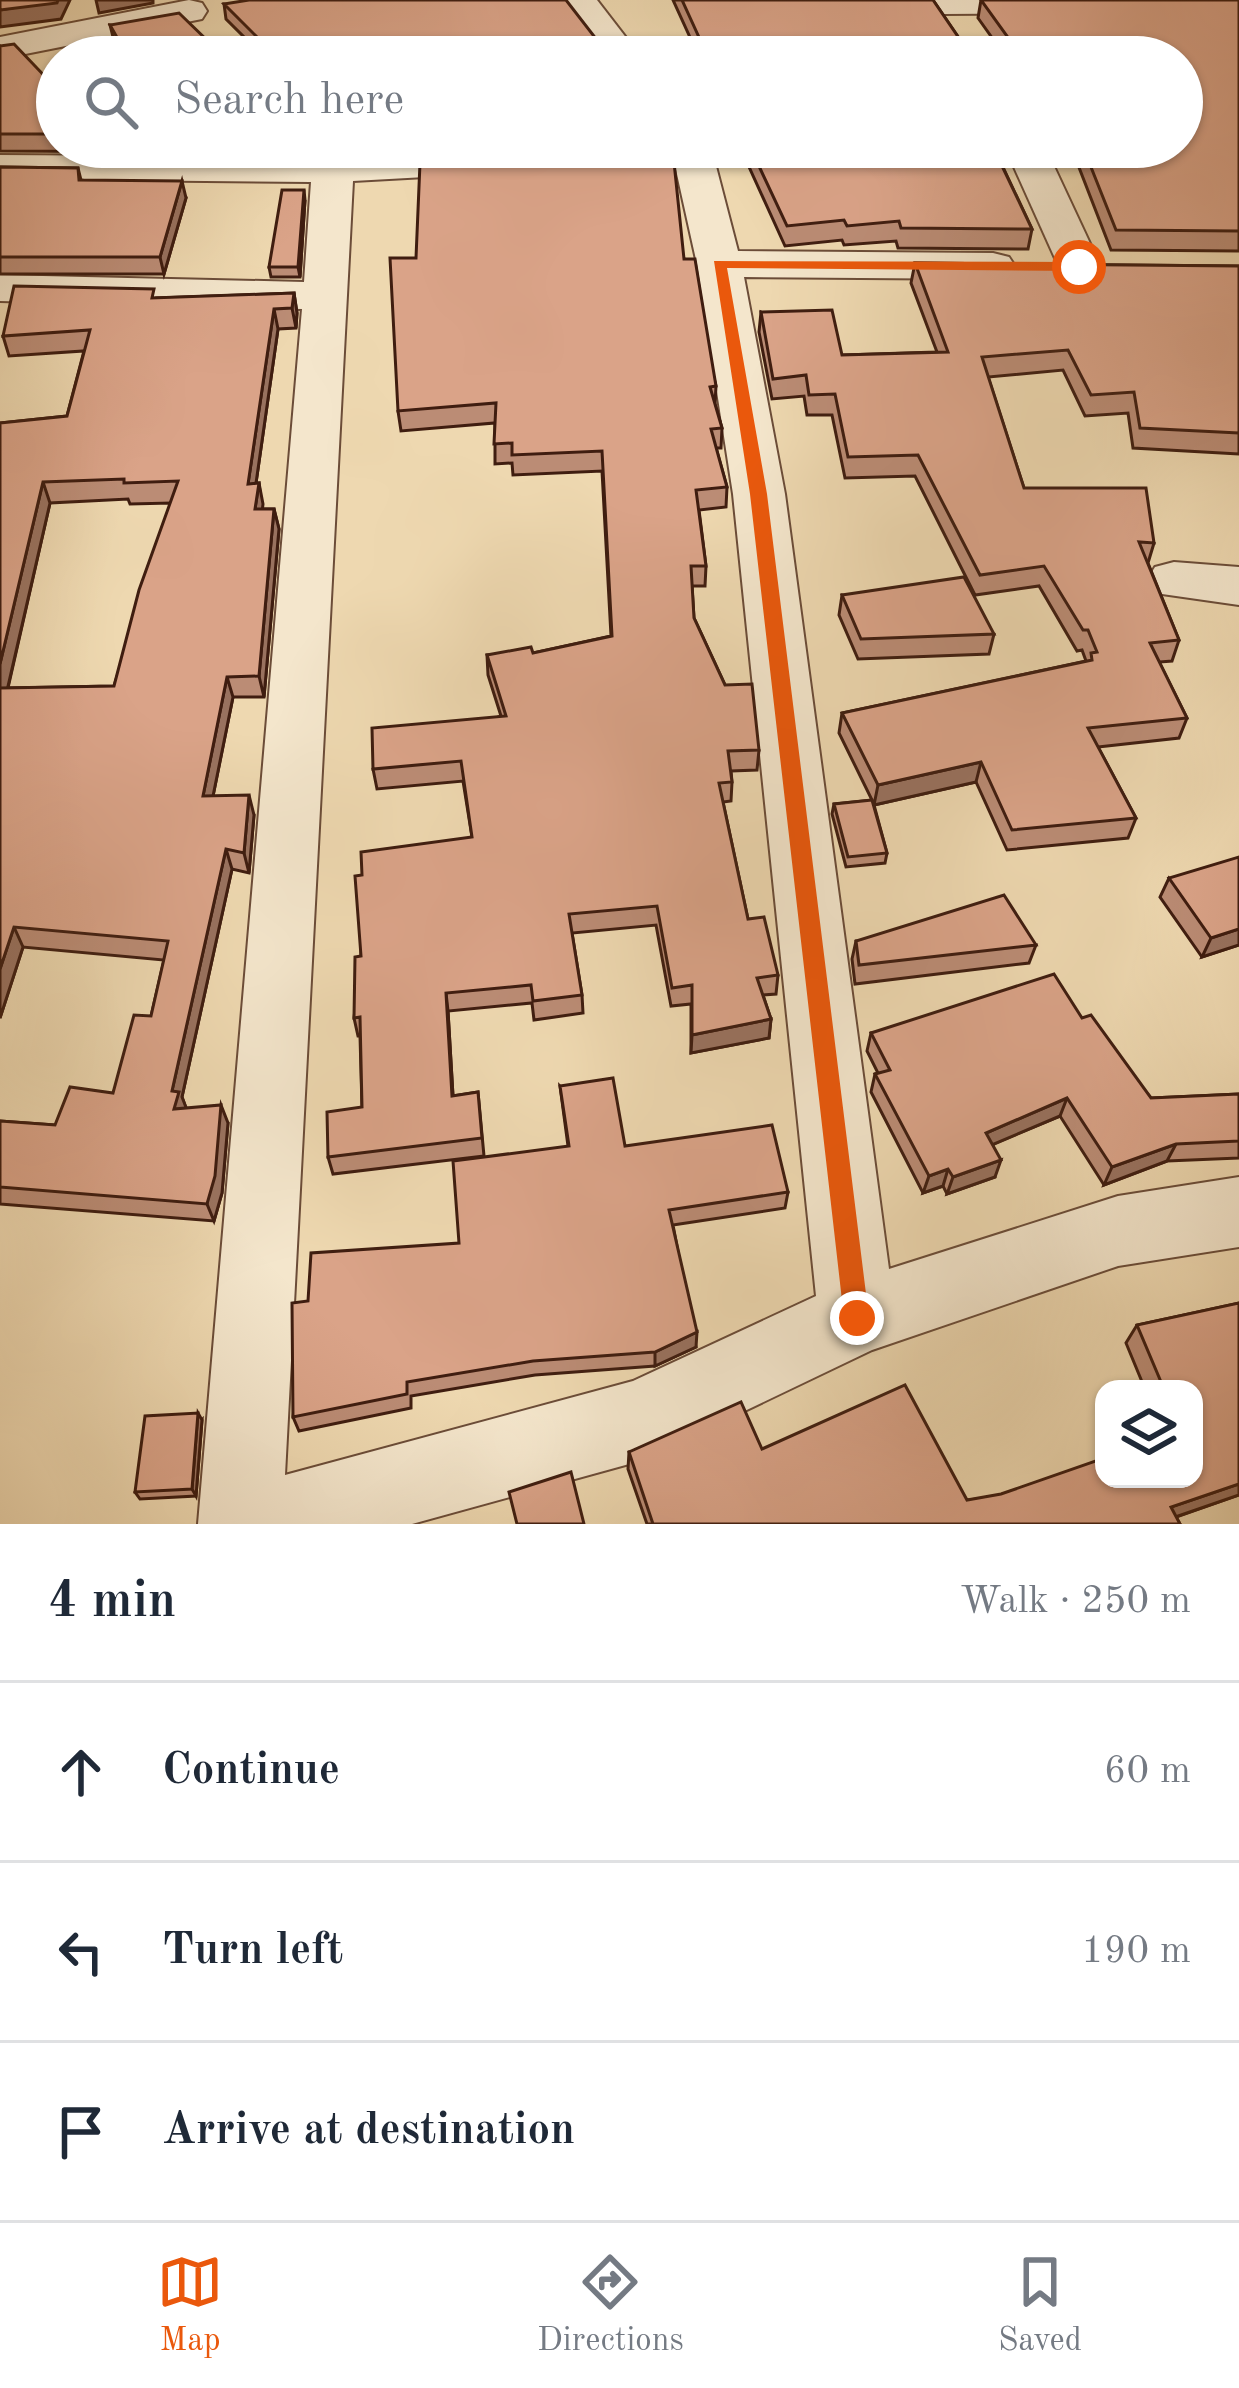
<!DOCTYPE html>
<meta charset="utf-8">
<style>
:root{--surface:#fff;--page:#f2f2f3;--text:#1f2937;--muted:#747a83;--line:#e0e1e3;--accent:#ea580c}
body{margin:0;font-family:"Old Standard TT",serif;background:var(--page);color:var(--text)}
.controls{position:absolute;right:36px;bottom:36px;display:grid;overflow:hidden;border-radius:24px;box-shadow:0 3px 9px #0004}
.controls button{width:108px;height:108px;display:grid;place-items:center;padding:0;border:0;border-bottom:3px solid var(--line);background:var(--surface);color:var(--text);font:60px sans-serif}
.stop{position:absolute;width:36px;height:36px;margin:-27px;border:9px solid #ea580c;border-radius:50%;background:#fff}
.stop.end{background:#ea580c;border-color:#fff;box-shadow:0 3px 12px #0008}
.list{margin:0;padding:0;list-style:none}
h2{display:flex;justify-content:space-between;align-items:center;height:156px;margin:0;padding:0 48px;font-size:51px}
h2 small{font-size:39px;font-weight:400;color:var(--muted)}
.list li{display:grid;grid-template-columns:78px 1fr auto;gap:36px;align-items:center;box-sizing:border-box;height:180px;padding:0 48px;border-top:3px solid var(--line)}
.list b{display:block;font-size:45px;white-space:nowrap}
.list em{font-size:39px;font-style:normal;color:var(--muted)}
.icon{flex:none;width:66px;height:66px;fill:none;stroke:currentColor;stroke-width:2;stroke-linecap:round;stroke-linejoin:round}
.map{position:relative;flex:none;width:1239px;height:1524px;overflow:hidden}
.search{position:absolute;background:var(--surface);box-shadow:0 3px 9px #0004;left:36px;right:36px;top:36px;height:132px;display:flex;align-items:center;gap:30px;box-sizing:border-box;padding:0 42px;border-radius:66px;color:var(--muted);font-size:45px}
.sheet{height:696px;background:var(--surface)}
nav{display:flex;justify-content:space-around;align-items:center;box-sizing:border-box;height:168px;border-top:3px solid var(--line);background:var(--surface);font-size:33px;color:var(--muted)}
nav a{display:grid;justify-items:center;gap:6px}
nav .on{color:var(--accent)}
.map>svg:first-child{display:block}
.lines{fill:none;stroke-linecap:round;stroke-linejoin:round}
.minor-casing{stroke:#6b4c38;stroke-width:4}
.minor{fill:#f4e6cc;fill-rule:evenodd}
.wall{fill:#bb8c75;stroke:#3f1d10;stroke-width:3;fill-rule:evenodd}
.shaded-wall{fill:#99725f;stroke:#3f1d10;stroke-width:3}
.building{fill:#daa388;stroke:#3f1d10;stroke-width:3}
.route{fill:#ea580c}
</style>
<div class="map">
<svg width="1239" height="1524" viewBox="0 0 1239 1524">
<rect width="100%" height="100%" fill="#eed8b0"/>
<filter id="stains"><feTurbulence type="fractalNoise" baseFrequency=".00167" numOctaves="4"/><feColorMatrix values="0 0 0 0 .2 0 0 0 0 .09 0 0 0 0 .02 0 0 0 .5 -.17"/></filter>
<radialGradient id="worn" r=".72"><stop offset=".6" stop-color="#630" stop-opacity="0"/><stop offset="1" stop-color="#630" stop-opacity=".3"/></radialGradient>
<g class="lines">
<g class="minor-casing">
<g id="minor">
<polygon points="189,0 202,3 207,11 202,19 0,59 0,37"/>
<polygon points="560,0 597,0 641,57 603,57"/>
<polygon points="927,0 1079,0 1081,2 1076,10 1063,13 943,14 930,11"/>
<polygon points="291,147 333,147 343,157 498,149 512,152 518,161 512,170 498,173 353,181 285,1475 633,1381 816,1296 733,494 697,264 671,147 711,147 738,251 993,253 1009,257 1015,266 1009,275 993,279 744,277 785,494 889,1269 1118,1196 1239,1177 1239,1247 1118,1266 872,1350 640,1461 412,1524 198,1524 302,309 0,301 0,275 304,282 311,182 0,179 0,155 298,157"/>
<polygon points="1005,147 1045,147 1101,267 1095,276 1079,280 1063,276"/>
<polygon points="1174,562 1239,567 1239,605 1155,593 1147,580 1155,567"/>
</g>
</g>
<use href="#minor" class="minor"/>
</g>
<g class="wall">
<polygon points="673,0 933,0 961,41 995,42 978,18 981,0 1239,0 1239,251 1111,250 1073,152 1058,147 1182,147 1182,57 699,57"/>
<polygon points="224,4 597,56 123,57 114,41 110,25 211,44 252,45 226,19"/>
<polygon points="0,46 57,89 57,147 183,147 184,152 0,151"/>
<polygon points="740,147 1002,147 994,148 1032,229 1028,249 898,248 896,241 844,245 842,240 785,246"/>
<polygon points="0,167 78,168 81,180 186,198 164,274 0,274"/>
<polygon points="305,200 300,277 271,277 269,267"/>
<polygon points="684,259 716,386 715,404 722,428 721,448 716,448 727,487 726,507 699,510 706,566 705,586 692,586 694,618 725,685 759,750 757,770 731,771 732,782 731,801 723,802 748,919 778,975 776,994 763,995 771,1019 769,1038 691,1053 691,1004 671,1006 656,925 572,933 582,995 583,1013 534,1020 532,1003 448,1011 453,1096 478,1092 484,1156 333,1174 328,1157 362,1107 360,1036 358,1036 354,1018 361,956 362,875 472,837 463,781 377,789 373,769 501,716 488,675 487,655 533,653 611,636 602,471 513,475 512,463 495,464 495,423 401,431 398,411"/>
<polygon points="915,263 1239,266 1239,454 1133,448 1128,413 1085,416 1063,370 988,377 1024,488 1154,543 1148,563 1179,640 1172,661 1159,662 1187,718 1179,738 1098,747 1136,818 1128,838 1007,850 976,782 874,805 887,853 885,863 846,867 832,814 834,804 872,800 839,733 842,713 1086,661 1082,650 1077,651 1039,586 975,595 915,476 845,478 832,415 807,415 804,396 772,399 759,332 761,312 842,355 937,352 911,283"/>
<path d="M294,293L297,313L296,328L278,329L256,483H259L262,509H274L279,529L264,697H233L213,796L254,815L249,873L232,869L182,1097L186,1108L228,1123L222,1193L214,1221L0,1204V1121L55,1125L113,1093L151,1016L164,960L23,947L0,1018V423L67,416L84,351L9,356L3,336L156,298ZM128,499L130,504L171,503L114,686L8,688L50,503Z"/>
<polygon points="842,595 994,634 989,654 858,659 839,615"/>
<polygon points="1169,878 1239,945 1202,957 1160,897"/>
<polygon points="856,941 1036,945 1029,963 855,984 852,959"/>
<polygon points="1082,1018 1151,1098 1239,1094 1239,1158 1167,1161 1104,1185 1060,1116 993,1144 995,1177 947,1194 943,1186 923,1193 871,1092 875,1074 878,1073 867,1051 871,1033"/>
<polygon points="560,1086 625,1146 788,1192 785,1208 673,1225 696,1347 655,1366 535,1375 411,1396 411,1408 299,1431 293,1417 308,1301 459,1243 568,1146"/>
<polygon points="1239,1303 1239,1495 1176,1517 1180,1524 647,1524 628,1469 629,1452 762,1449 967,1500 1194,1479 1194,1389 1145,1389 1126,1343 1137,1325"/>
<polygon points="202,1420 196,1496 140,1499 135,1492"/>
</g>
<g class="shaded-wall">
<polygon points="58,0 70,0 61,19 0,27 0,10"/>
<polygon points="96,0 153,0 153,3 99,13"/>
<polygon points="597,40 597,56 580,57 580,42"/>
<polygon points="182,181 186,198 164,274 160,257"/>
<polygon points="304,190 305,200 300,277 298,267"/>
<polygon points="294,293 297,313 296,328 292,308"/>
<polygon points="274,309 278,329 253,504 248,484"/>
<polygon points="43,482 50,503 3,708 0,701 0,664"/>
<polygon points="259,483 263,504 260,530 255,509"/>
<polygon points="274,509 279,529 264,697 259,676"/>
<polygon points="227,677 233,697 209,816 203,796"/>
<polygon points="981,762 976,782 874,805 878,785"/>
<polygon points="249,795 254,815 249,873 244,853"/>
<polygon points="226,849 232,869 182,1097 187,1110 174,1109 172,1091"/>
<polygon points="14,927 23,947 0,1018 0,969"/>
<polygon points="1239,929 1239,945 1202,957 1211,938"/>
<polygon points="446,993 448,1011 454,1113 452,1096"/>
<polygon points="771,1019 769,1038 691,1053 692,1035"/>
<polygon points="1067,1098 1060,1116 980,1150 986,1133"/>
<polygon points="221,1105 228,1123 222,1193 214,1221 207,1204"/>
<polygon points="1176,1144 1167,1161 1104,1185 1112,1167"/>
<polygon points="1001,1160 995,1177 947,1194 953,1177"/>
<polygon points="948,1169 943,1186 923,1193 929,1176"/>
<polygon points="697,1332 696,1347 655,1366 655,1352"/>
<polygon points="198,1413 202,1420 196,1496 192,1489"/>
<polygon points="1239,1484 1239,1495 1158,1523 1171,1507"/>
</g>
<g class="building">
<polygon points="0,0 58,0 57,3 0,10"/>
<polygon points="249,0 566,0 597,40 580,42 584,57 316,57 308,42 303,57 128,57 110,25 179,13 211,44 254,45 258,38 224,4"/>
<polygon points="682,0 933,0 961,41 1003,43 1007,36 981,0 1239,0 1239,231 1116,230 1083,147 1182,147 1182,57 708,57"/>
<polygon points="14,44 57,89 57,134 0,134 0,46"/>
<polygon points="750,147 993,147 1032,229 901,228 899,221 847,226 844,220 787,226"/>
<polygon points="648,150 651,162 674,162 684,259 695,259 716,386 710,387 722,428 711,429 727,487 696,490 706,566 691,566 694,618 725,685 752,684 759,750 728,751 732,782 719,783 748,919 764,917 778,975 757,978 771,1019 692,1035 692,985 672,988 657,906 569,914 582,995 533,1001 531,985 446,993 452,1096 478,1092 482,1138 328,1157 327,1112 362,1107 360,1017 354,1018 355,957 361,956 355,876 362,875 361,852 472,837 461,761 373,769 372,728 506,716 487,655 531,647 533,653 612,636 602,451 512,455 512,443 494,444 496,403 398,411 390,258 416,258 420,163"/>
<polygon points="0,167 78,168 79,180 182,181 160,257 0,257"/>
<polygon points="282,190 304,190 298,267 269,267"/>
<polygon points="915,263 1239,266 1239,433 1140,428 1134,392 1091,395 1068,350 982,357 1024,488 1146,488 1154,543 1139,542 1179,640 1150,643 1187,718 1088,728 1136,818 1012,830 981,762 878,785 842,713 1092,660 1091,653 1097,652 1088,630 1083,630 1044,566 980,575 918,455 848,457 835,394 809,395 806,375 773,379 761,312 832,310 842,355 948,352"/>
<polygon points="14,286 154,289 152,298 294,293 292,308 274,309 248,484 259,483 255,509 274,509 259,676 227,677 203,796 249,795 244,853 226,849 172,1091 179,1092 174,1109 221,1105 215,1176 207,1204 0,1187 0,1121 55,1125 70,1087 113,1093 134,1015 151,1016 168,941 14,927 0,969 0,688 114,686 139,590 178,481 124,483 124,479 43,482 0,664 0,423 67,416 90,330 3,336"/>
<polygon points="964,577 994,634 861,639 842,595"/>
<polygon points="872,800 887,853 848,857 834,804"/>
<polygon points="1239,857 1239,929 1211,938 1169,878"/>
<polygon points="1004,895 1036,945 859,965 856,941"/>
<polygon points="1054,974 1082,1018 1091,1015 1151,1098 1239,1094 1239,1141 1176,1144 1112,1167 1067,1098 986,1133 1001,1160 953,1177 948,1169 929,1176 875,1074 890,1070 871,1033"/>
<polygon points="613,1078 625,1146 772,1125 788,1192 669,1210 697,1332 655,1352 533,1361 407,1382 407,1394 293,1417 292,1303 308,1301 311,1253 459,1243 453,1161 569,1146 560,1086"/>
<polygon points="1239,1303 1239,1484 1171,1507 1180,1524 653,1524 629,1452 741,1402 762,1449 905,1385 967,1500 1001,1494 1104,1458 1104,1479 1194,1479 1194,1389 1164,1389 1137,1325"/>
<polygon points="198,1413 192,1489 135,1492 145,1416"/>
<polygon points="571,1472 584,1524 517,1524 509,1492"/>
</g>
<polygon class="route" points="714,261 1079,262 1087,267 1079,271 727,268 767,494 869,1318 866,1326 857,1330 848,1326 844,1318 750,494"/>
<rect width="100%" height="100%" filter="url(#stains)"/>
<rect width="100%" height="100%" fill="url(#worn)"/>
</svg>
<div class="controls">
<button><svg class="icon" aria-label="layers" viewBox="0 0 24 24"><path d="M12 4l9 5-9 5-9-5zM3 14l9 5 9-5"/></svg></button>
</div>
<div class="stop" style="left:1079px;top:267px"></div>
<div class="stop end" style="left:857px;top:1318px"></div>
<div class="search"><svg class="icon" aria-label="search" viewBox="0 0 24 24"><circle cx="10" cy="10" r="6"/><path d="M15 15l6 6"/></svg>Search here</div>
</div>
<section class="sheet">
<h2>4 min<small>Walk · 250 m</small></h2>
<ul class="list">
<li><svg class="icon" aria-label="ahead" viewBox="0 0 24 24"><path d="M12 20V5M6 11l6-6 6 6"/></svg><div><b>Continue</b></div><em>60 m</em></li>
<li><svg class="icon" aria-label="left" viewBox="0 0 24 24"><path d="M17 20v-9H6M10 6l-5 5 5 5"/></svg><div><b>Turn left</b></div><em>190 m</em></li>
<li><svg class="icon" aria-label="arrive" viewBox="0 0 24 24"><path d="M6 21V4h12l-3 4 3 4H6"/></svg><div><b>Arrive at destination</b></div></li>
</ul>
</section>
<nav>
<a class="on"><svg class="icon" aria-label="map" viewBox="0 0 24 24"><path d="M3 6l6-2 6 2 6-2v14l-6 2-6-2-6 2zM9 4v14M15 6v14"/></svg>Map</a>
<a><svg class="icon" aria-label="directions" viewBox="0 0 24 24"><path d="M12 3l9 9-9 9-9-9zM9 14v-3h6M13 9l2 2-2 2"/></svg>Directions</a>
<a><svg class="icon" aria-label="saved" viewBox="0 0 24 24"><path d="M7 4h10v16l-5-4-5 4z"/></svg>Saved</a>
</nav>
